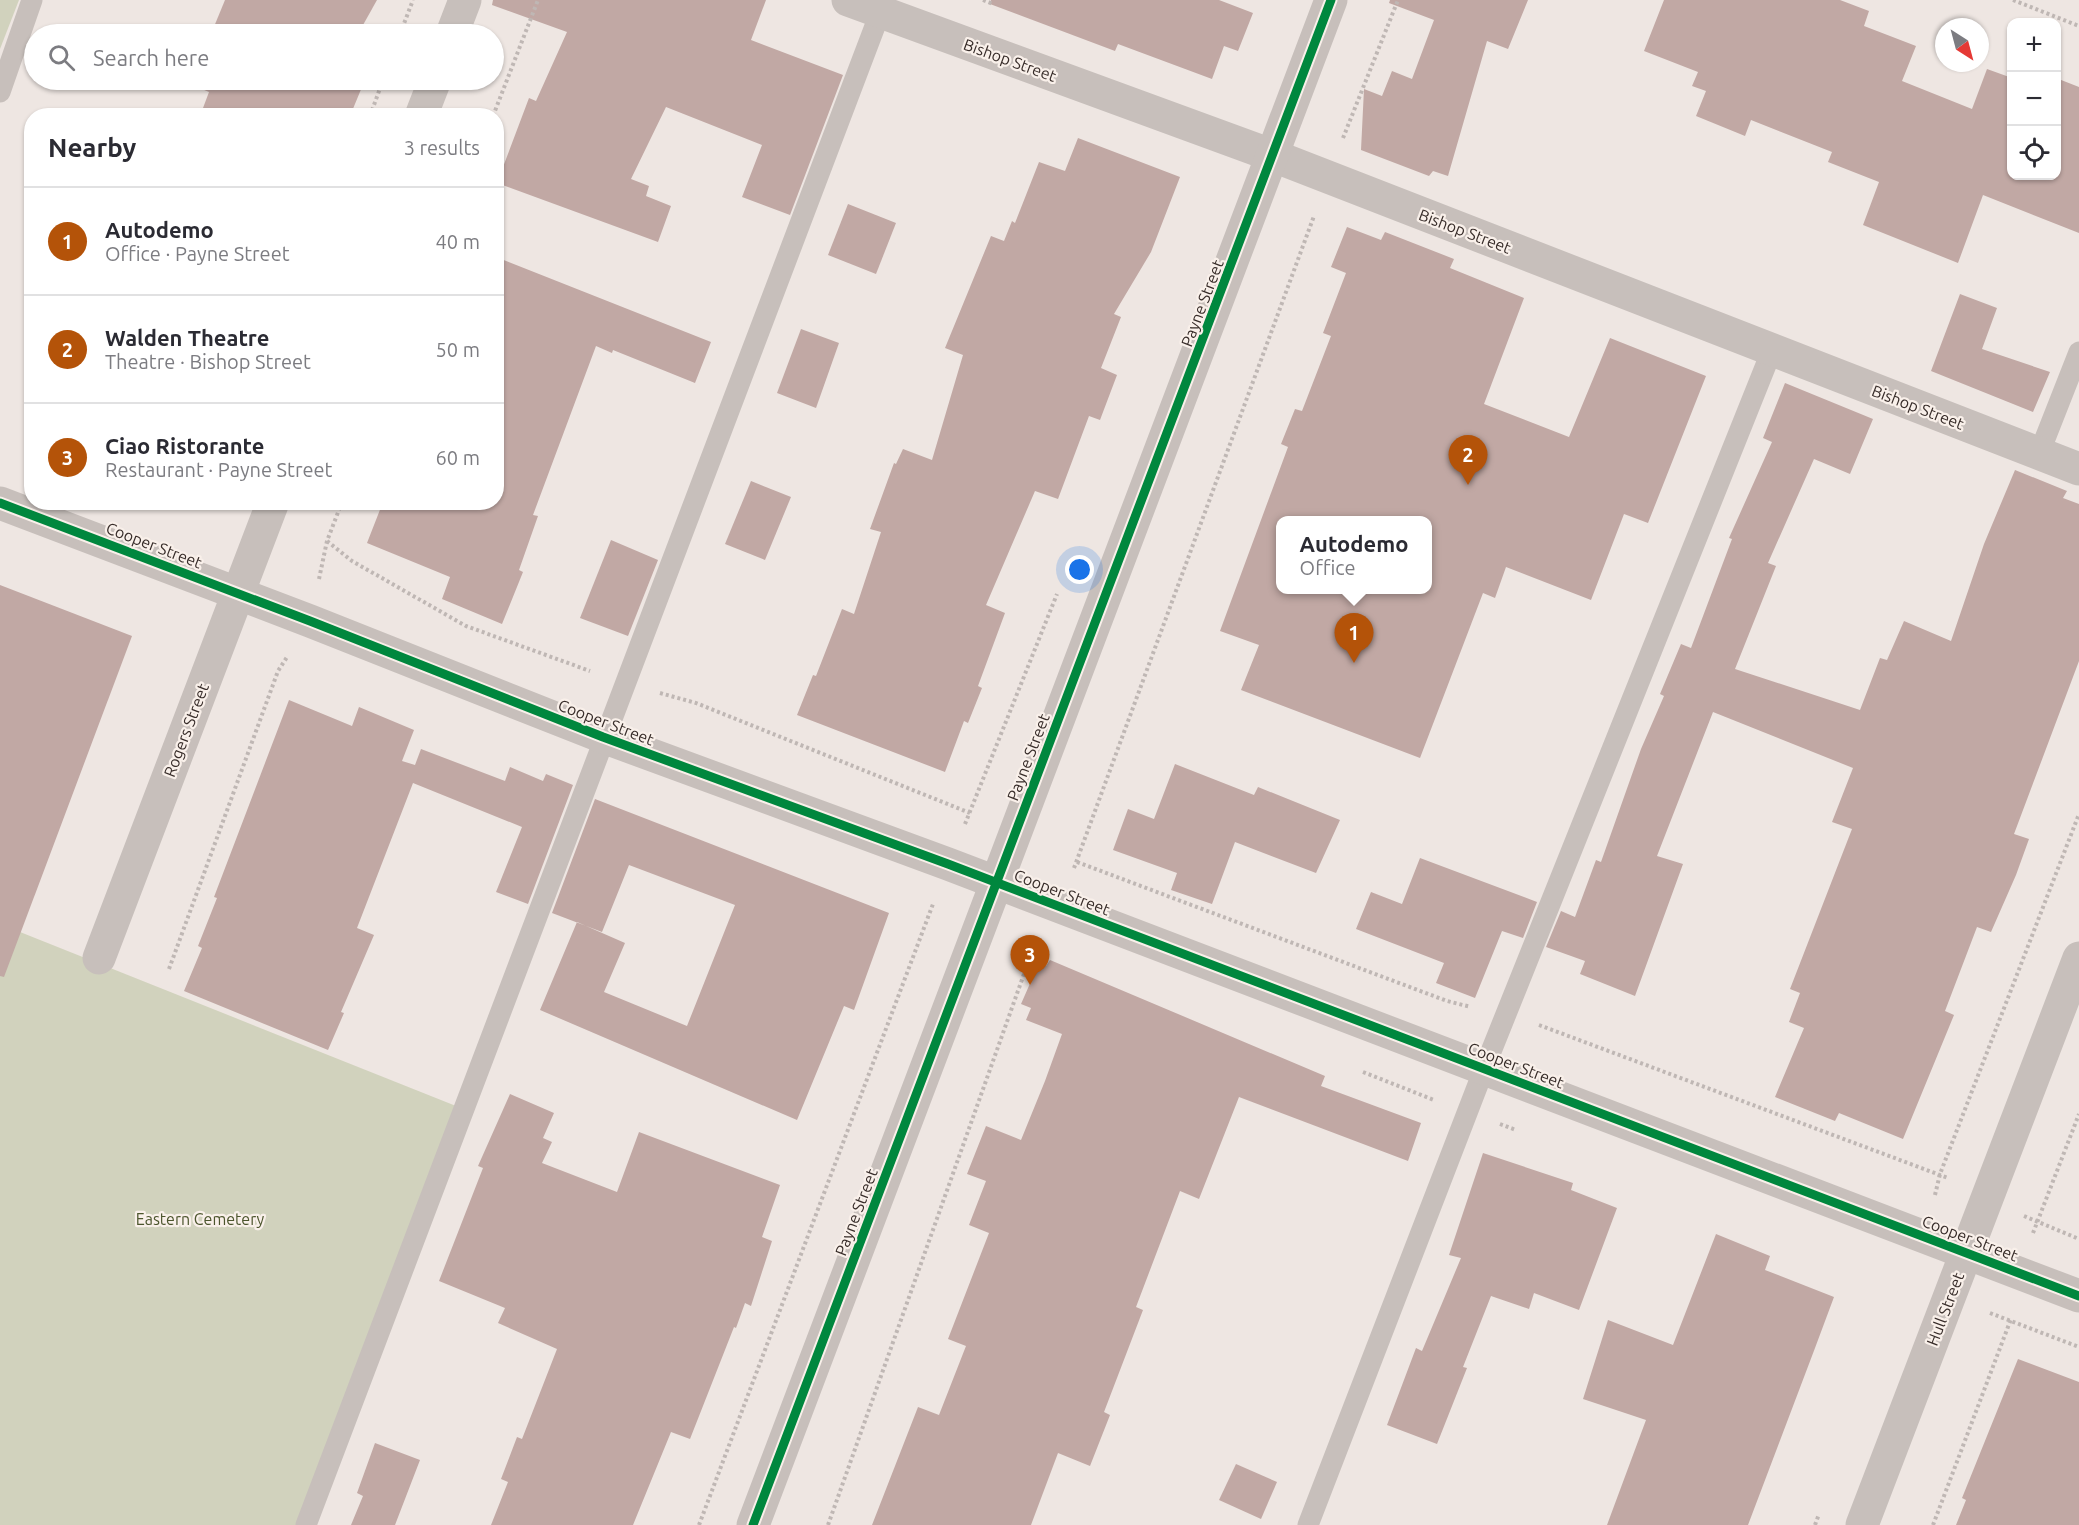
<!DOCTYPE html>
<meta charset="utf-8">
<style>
:root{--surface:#fff;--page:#f7f7f7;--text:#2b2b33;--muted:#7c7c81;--line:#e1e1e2;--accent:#b45309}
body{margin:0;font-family:Ubuntu,sans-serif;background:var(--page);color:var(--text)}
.controls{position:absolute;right:18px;top:18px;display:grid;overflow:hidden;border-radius:12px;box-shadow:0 2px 4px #0004}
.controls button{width:54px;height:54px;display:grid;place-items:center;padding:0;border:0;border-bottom:2px solid var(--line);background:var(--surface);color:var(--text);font:30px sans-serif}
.compass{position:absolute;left:1935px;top:18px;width:54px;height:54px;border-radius:50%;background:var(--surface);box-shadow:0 2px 4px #0004;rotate:144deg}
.you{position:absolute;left:1080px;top:570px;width:21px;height:21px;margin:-15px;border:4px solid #fff;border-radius:50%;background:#1a73e8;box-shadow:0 0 0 9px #1a73e833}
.badge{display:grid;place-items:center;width:39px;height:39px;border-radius:50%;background:var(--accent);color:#fff;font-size:20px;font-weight:700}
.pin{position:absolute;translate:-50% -50px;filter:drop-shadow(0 2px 3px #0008)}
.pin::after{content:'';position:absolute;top:32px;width:21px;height:18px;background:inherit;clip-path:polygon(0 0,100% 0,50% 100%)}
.popup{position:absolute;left:1276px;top:516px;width:156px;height:78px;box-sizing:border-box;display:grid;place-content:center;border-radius:12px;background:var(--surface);filter:drop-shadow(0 2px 4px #0005);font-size:20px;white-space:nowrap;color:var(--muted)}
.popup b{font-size:22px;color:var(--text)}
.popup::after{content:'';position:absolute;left:50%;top:100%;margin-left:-12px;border:12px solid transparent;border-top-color:var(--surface)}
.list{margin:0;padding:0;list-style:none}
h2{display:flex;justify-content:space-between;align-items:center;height:78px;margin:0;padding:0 24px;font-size:26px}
h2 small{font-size:20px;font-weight:400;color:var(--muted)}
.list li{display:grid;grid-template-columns:39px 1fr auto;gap:18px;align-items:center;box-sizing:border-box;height:108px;padding:0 24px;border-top:2px solid var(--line)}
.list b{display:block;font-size:22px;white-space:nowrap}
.list p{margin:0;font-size:20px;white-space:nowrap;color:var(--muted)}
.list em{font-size:20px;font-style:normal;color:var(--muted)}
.icon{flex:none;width:33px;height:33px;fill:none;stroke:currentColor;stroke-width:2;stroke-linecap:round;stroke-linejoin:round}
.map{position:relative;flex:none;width:2079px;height:1525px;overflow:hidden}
.search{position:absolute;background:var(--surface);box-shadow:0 2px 4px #0004;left:24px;top:24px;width:480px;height:66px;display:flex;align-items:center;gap:15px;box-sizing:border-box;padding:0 21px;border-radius:33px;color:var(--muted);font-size:22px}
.panel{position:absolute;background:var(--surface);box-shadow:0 2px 4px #0004;left:24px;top:108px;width:480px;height:402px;border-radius:24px}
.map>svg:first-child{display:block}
.green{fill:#d1d2bd}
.building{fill:#c1a8a4;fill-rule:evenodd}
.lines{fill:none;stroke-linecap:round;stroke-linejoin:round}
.path{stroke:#bfb7b4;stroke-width:4;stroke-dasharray:3 3;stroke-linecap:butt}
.lane{stroke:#c7bfbb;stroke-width:21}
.street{stroke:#c7bfbb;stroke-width:33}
.cycleway-casing{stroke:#f9f0ea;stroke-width:13}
.cycleway{stroke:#00873e;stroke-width:9}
.labels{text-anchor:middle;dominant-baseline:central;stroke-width:4.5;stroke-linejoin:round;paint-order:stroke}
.street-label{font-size:16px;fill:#372c29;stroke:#f9f0ea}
.park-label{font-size:16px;fill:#4c552d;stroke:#f9f0ea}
</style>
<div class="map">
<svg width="2079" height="1525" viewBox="0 0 2079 1525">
<rect width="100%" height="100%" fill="#eee6e2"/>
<g class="green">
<polygon points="0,0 19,0 0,49"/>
<polygon points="0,924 456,1106 300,1525 0,1525"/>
</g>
<g class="building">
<polygon points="225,0 377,0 358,34 211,34"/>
<polygon points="493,0 766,0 751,40 843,75 790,215 742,197 762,145 666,107 631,179 649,186 646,196 671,206 658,242 497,183 529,98 536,101 567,32 492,5"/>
<polygon points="991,0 1219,0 1253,13 1238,51 1224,46 1212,79 1118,44 1115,51 990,4"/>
<polygon points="1390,0 1528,0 1508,49 1487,41 1448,176 1433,171 1429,176 1361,150 1364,89 1382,96 1392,71 1412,79 1434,20 1389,3"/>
<polygon points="1664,0 1840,0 1869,11 1864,26 1916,46 1902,81 1972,109 1987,69 2012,78 2012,176 2056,176 2056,78 2079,87 2079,233 1983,195 1958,263 1863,225 1879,182 1828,162 1832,152 1751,120 1745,136 1696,116 1706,91 1692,86 1698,72 1644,51"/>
<polygon points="192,80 345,80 362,87 350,116 200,116 209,92 190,84"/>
<polygon points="1078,138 1180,177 1151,252 1114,314 1121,317 1101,368 1117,375 1100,420 1089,416 1058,499 1035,491 986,605 1005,613 978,686 982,688 968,723 964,721 945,772 797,715 813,675 816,676 842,609 854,614 881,532 870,529 894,463 896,464 903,449 932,460 963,355 945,348 991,236 1004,241 1012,221 1015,223 1039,162 1065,171"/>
<polygon points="848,204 896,223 876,274 828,255"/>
<path d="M1347,227L1381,240L1385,232L1454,259L1450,268L1524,298L1484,404L1569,437L1610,338L1706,376L1648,523L1624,514L1591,600L1506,567L1495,598L1483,593L1420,758L1241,690L1259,645L1220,631L1288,447L1281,444L1295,409L1302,411L1331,336L1323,333L1346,273L1331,267ZM1281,520H1428V590H1281Z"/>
<polygon points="496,257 711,342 695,383 613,350 612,353 596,346 533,515 538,516 519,570 523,572 502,624 442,599 450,577 367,543 383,502 496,502"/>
<polygon points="1960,294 1997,308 1982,349 2050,372 2033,412 1931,371"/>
<polygon points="801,329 839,343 816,408 777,393"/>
<polygon points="1785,383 1873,419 1850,474 1814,459 1768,563 1776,566 1735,669 1860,710 1880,658 1887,660 1904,621 1951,641 1984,544 2015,470 2067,491 2063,498 2079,504 2079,661 2014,834 2029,839 2016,875 1991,932 1977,927 1945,1011 1954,1015 1903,1139 1839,1113 1835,1121 1775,1097 1804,1028 1789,1022 1800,993 1790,989 1852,829 1832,822 1853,768 1713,712 1657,856 1683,864 1635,996 1580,974 1585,961 1546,947 1561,911 1575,917 1596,860 1601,862 1641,749 1664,696 1660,694 1681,644 1691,648 1732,539 1729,538 1772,442 1763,438"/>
<polygon points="751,481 791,497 765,560 725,544"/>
<polygon points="611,540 658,560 628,636 580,618"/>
<polygon points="0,585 132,636 4,977 0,976"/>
<polygon points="289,700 352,726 359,707 414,730 402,761 415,765 421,749 505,781 510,767 543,781 546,774 573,785 528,904 496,892 522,827 413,783 357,928 374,935 341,1012 344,1013 328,1050 184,991 202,948 198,946 217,898 214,897"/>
<polygon points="1175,764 1254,795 1258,787 1340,820 1316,873 1235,842 1212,904 1171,890 1177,873 1113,850 1128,809 1154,819"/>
<polygon points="595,799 889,913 854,1010 844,1006 797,1120 540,1010 577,922 625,943 604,992 687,1026 735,905 629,865 602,932 552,913"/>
<polygon points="1420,858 1537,902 1523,938 1502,931 1475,998 1436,983 1444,963 1356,929 1371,892 1402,904"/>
<polygon points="1050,960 1325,1076 1321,1086 1421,1123 1408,1161 1239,1097 1199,1199 1180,1191 1136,1307 1143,1310 1104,1412 1110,1415 1090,1466 1058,1453 1031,1525 872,1525 918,1407 939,1415 966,1346 948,1339 989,1233 969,1225 986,1181 967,1174 986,1126 1021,1140 1045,1081 1062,1034 1026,1020 1031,1008 1021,1004 1039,963 1046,966"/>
<polygon points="510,1094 554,1113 543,1138 552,1142 542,1163 617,1192 639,1132 780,1185 762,1237 772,1241 751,1306 745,1303 736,1328 734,1327 690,1439 671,1432 633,1525 491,1525 508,1482 501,1479 517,1437 522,1439 557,1349 498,1323 505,1308 439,1281 483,1168 478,1166"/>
<polygon points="1483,1153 1573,1183 1571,1190 1617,1208 1579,1310 1534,1293 1529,1309 1491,1296 1463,1367 1467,1368 1437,1444 1387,1425 1416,1348 1422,1351 1461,1258 1449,1255"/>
<polygon points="1716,1234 1770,1256 1765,1270 1834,1297 1815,1348 1748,1525 1607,1525 1646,1420 1583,1399 1608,1320 1673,1345"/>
<polygon points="2018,1359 2079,1382 2079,1525 1956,1525 1966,1500 1962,1498"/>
<polygon points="375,1443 420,1460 395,1525 351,1525 363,1496 357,1493"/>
<polygon points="1236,1464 1277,1482 1261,1519 1219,1500"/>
</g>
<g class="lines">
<g class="path">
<polyline points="983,0 993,4"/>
<polyline points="2013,0 2079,26"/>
<polyline points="400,34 413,0"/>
<polyline points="370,116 383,80"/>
<polyline points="493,116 538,0"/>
<polyline points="1343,138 1398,0"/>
<polyline points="327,541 352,561 466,626 590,671"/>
<polyline points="319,579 327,541 342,502"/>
<polyline points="660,693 696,703 970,813"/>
<polyline points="965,824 1057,594"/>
<polyline points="1077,862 1447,1001 1471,1007"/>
<polyline points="1074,868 1314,216"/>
<polyline points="169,969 278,671 287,657"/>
<polyline points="1539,1025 1948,1178"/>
<polyline points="1363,1072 1434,1100"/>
<polyline points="1500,1124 1516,1130"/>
<polyline points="1935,1195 1940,1174 2079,814"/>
<polyline points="2024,1216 2079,1239"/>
<polyline points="2033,1233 2079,1114"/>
<polyline points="1990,1313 2079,1347"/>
<polyline points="699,1525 933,904"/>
<polyline points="828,1525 1035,943"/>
<polyline points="1815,1525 1819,1514"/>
<polyline points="1933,1525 2011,1319"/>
</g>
<g class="lane">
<polyline points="0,92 32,0"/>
<polyline points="2039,454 2079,352"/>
<polyline points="306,1525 880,13"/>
<polyline points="1308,1525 1484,1069 1772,350"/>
</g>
<g class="street">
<polyline points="848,0 1274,156 2079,469"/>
<polyline points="452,34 465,0"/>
<polyline points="421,116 435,80"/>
<polyline points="0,503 310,621 603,737 948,864 2079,1296"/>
<polyline points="99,958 273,502"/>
<polyline points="753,1525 1331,0"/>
<polyline points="1862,1525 2079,958"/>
</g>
<g class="cycleway-casing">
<g id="cycleway">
<polyline points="0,503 310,621 603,737 948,864 2079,1296"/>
<polyline points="753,1525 1331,0"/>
</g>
</g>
<use href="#cycleway" class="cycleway"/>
</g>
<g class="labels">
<g class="street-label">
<text transform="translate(1010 60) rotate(20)">Bishop Street</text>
<text transform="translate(1465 231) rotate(21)">Bishop Street</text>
<text transform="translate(1202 303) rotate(-69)">Payne Street</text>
<text transform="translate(1918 407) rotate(21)">Bishop Street</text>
<text transform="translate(154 545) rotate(21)">Cooper Street</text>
<text transform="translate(606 722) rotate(21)">Cooper Street</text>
<text transform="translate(186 730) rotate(-69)">Rogers Street</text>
<text transform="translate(1028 757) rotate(-69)">Payne Street</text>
<text transform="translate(1062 892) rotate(21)">Cooper Street</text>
<text transform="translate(1516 1065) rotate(21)">Cooper Street</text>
<text transform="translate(856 1212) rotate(-69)">Payne Street</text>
<text transform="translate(1970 1238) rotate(21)">Cooper Street</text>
<text transform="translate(1945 1309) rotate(-69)">Hull Street</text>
</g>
<g class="park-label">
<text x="200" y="1219">Eastern Cemetery</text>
</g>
</g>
</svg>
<div class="controls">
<button>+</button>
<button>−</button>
<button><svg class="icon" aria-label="locate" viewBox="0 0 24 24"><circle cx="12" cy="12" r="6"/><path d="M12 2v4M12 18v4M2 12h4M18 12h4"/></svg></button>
</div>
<svg class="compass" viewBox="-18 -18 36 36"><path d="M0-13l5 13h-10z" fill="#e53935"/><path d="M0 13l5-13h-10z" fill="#7c7c81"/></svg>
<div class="you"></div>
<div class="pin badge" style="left:1354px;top:663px">1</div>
<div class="popup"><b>Autodemo</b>Office</div>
<div class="pin badge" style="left:1468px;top:485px">2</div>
<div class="pin badge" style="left:1030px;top:985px">3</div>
<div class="search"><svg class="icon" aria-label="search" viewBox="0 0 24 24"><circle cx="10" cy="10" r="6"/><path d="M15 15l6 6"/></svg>Search here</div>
<section class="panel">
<h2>Nearby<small>3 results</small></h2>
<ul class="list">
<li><span class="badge">1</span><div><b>Autodemo</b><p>Office · Payne Street</p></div><em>40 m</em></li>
<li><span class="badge">2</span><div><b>Walden Theatre</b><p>Theatre · Bishop Street</p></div><em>50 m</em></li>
<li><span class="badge">3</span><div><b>Ciao Ristorante</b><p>Restaurant · Payne Street</p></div><em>60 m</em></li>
</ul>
</section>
</div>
